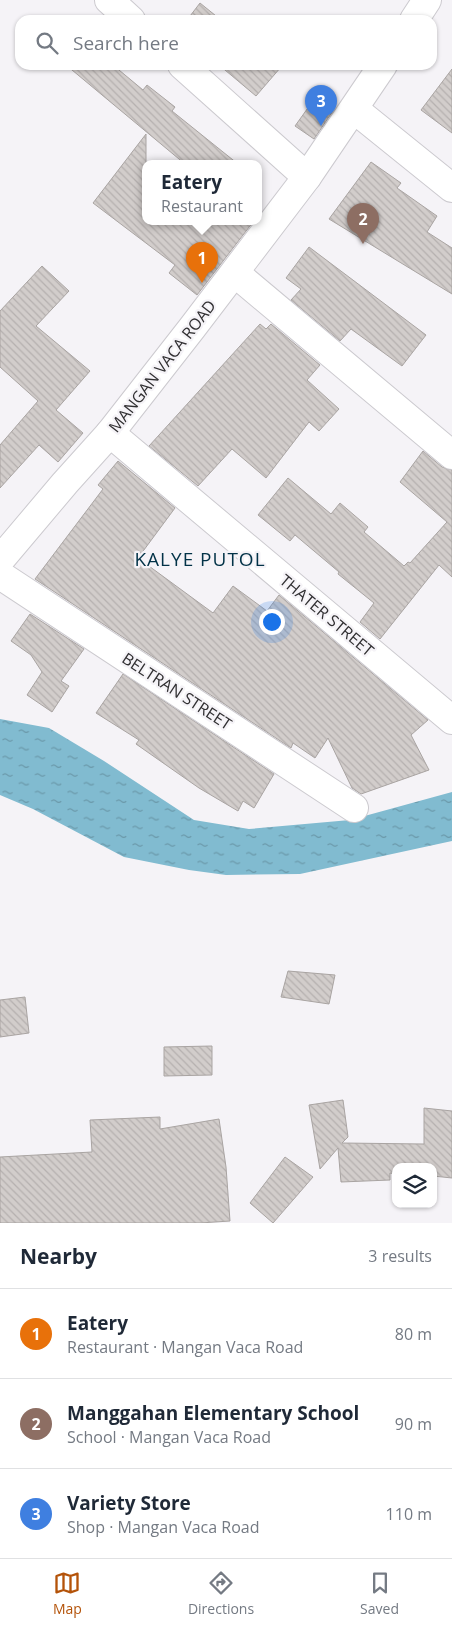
<!DOCTYPE html>
<meta charset="utf-8">
<style>
:root{--surface:#fff;--page:#f2f2f3;--text:#1f2937;--muted:#747a83;--line:#e0e1e3;--accent:#b45309}
body{margin:0;font-family:"Open Sans",sans-serif;background:var(--page);color:var(--text)}
.controls{position:absolute;right:15px;bottom:15px;display:grid;overflow:hidden;border-radius:10px;box-shadow:0 1px 4px #0004}
.controls button{width:45px;height:45px;display:grid;place-items:center;padding:0;border:0;border-bottom:1px solid var(--line);background:var(--surface);color:var(--text);font:25px sans-serif}
.you{position:absolute;left:271px;top:621px;width:18px;height:18px;margin:-12px;border:4px solid #fff;border-radius:50%;background:#1a73e8;box-shadow:0 0 0 8px #1a73e833}
.badge{display:grid;place-items:center;width:32px;height:32px;border-radius:50%;background:var(--accent);color:#fff;font-size:16px;font-weight:700}
.pin{position:absolute;translate:-50% -41px;filter:drop-shadow(0 1px 2px #0008)}
.pin::after{content:'';position:absolute;top:26px;width:18px;height:15px;background:inherit;clip-path:polygon(0 0,100% 0,50% 100%)}
.popup{position:absolute;left:142px;top:160px;width:120px;height:65px;box-sizing:border-box;display:grid;place-content:center;border-radius:10px;background:var(--surface);filter:drop-shadow(0 1px 4px #0005);font-size:16px;white-space:nowrap;color:var(--muted)}
.popup b{font-size:19px;color:var(--text)}
.popup::after{content:'';position:absolute;left:50%;top:100%;margin-left:-10px;border:10px solid transparent;border-top-color:var(--surface)}
.list{margin:0;padding:0;list-style:none}
h2{display:flex;justify-content:space-between;align-items:center;height:65px;margin:0;padding:0 20px;font-size:21px}
h2 small{font-size:16px;font-weight:400;color:var(--muted)}
.list li{display:grid;grid-template-columns:32px 1fr auto;gap:15px;align-items:center;box-sizing:border-box;height:90px;padding:0 20px;border-top:1px solid var(--line)}
.list b{display:block;font-size:19px;white-space:nowrap}
.list p{margin:0;font-size:16px;white-space:nowrap;color:var(--muted)}
.list em{font-size:16px;font-style:normal;color:var(--muted)}
.icon{flex:none;width:28px;height:28px;fill:none;stroke:currentColor;stroke-width:2;stroke-linecap:round;stroke-linejoin:round}
.map{position:relative;flex:none;width:452px;height:1223px;overflow:hidden}
.search{position:absolute;background:var(--surface);box-shadow:0 1px 4px #0004;left:15px;right:15px;top:15px;height:55px;display:flex;align-items:center;gap:12px;box-sizing:border-box;padding:0 18px;border-radius:15px;color:var(--muted);font-size:19px}
.sheet{height:335px;background:var(--surface)}
nav{display:flex;justify-content:space-around;align-items:center;box-sizing:border-box;height:70px;border-top:1px solid var(--line);background:var(--surface);font-size:14px;color:var(--muted)}
nav a{display:grid;justify-items:center;gap:2px}
nav .on{color:var(--accent)}
.map>svg:first-child{display:block}
.water{fill:url(#water-ripples)}
.building{fill:url(#building-back-hatch);stroke:#a9a4a2}
.lines{fill:none;stroke-linecap:round;stroke-linejoin:round}
.minor-casing{stroke:#cccacf;stroke-width:30}
.secondary-casing{stroke:#cccacf;stroke-width:30}
.minor{stroke:#fff;stroke-width:28}
.secondary{stroke:#fff;stroke-width:28}
.labels{text-anchor:middle;dominant-baseline:central;stroke-width:4.5;stroke-linejoin:round;paint-order:stroke}
.street-label{font-size:16px;fill:#313032;stroke:#f5f3f7}
.quarter-label{font-size:19px;letter-spacing:1px;fill:#023247;stroke:#f5f3f7}
</style>
<div class="map">
<svg width="452" height="1223" viewBox="0 0 452 1223">
<defs>
<pattern id="water-ripples" width="26" height="14" patternUnits="userSpaceOnUse" patternTransform="scale(1.25)"><rect width="26" height="14" fill="#81bbd0"/><path d="M2 4q2-2 4 0t4 0M15 11q2-2 4 0t4 0" fill="none" stroke="#6a98a9"/></pattern>
<pattern id="building-back-hatch" width="6" height="6" patternUnits="userSpaceOnUse" patternTransform="scale(1.25)"><rect width="6" height="6" fill="#d2cdcb"/><path d="M-1 5l2 2M0 0l6 6M5-1l2 2" fill="none" stroke="#b5b0af"/></pattern>
</defs>
<rect width="100%" height="100%" fill="#f5f3f7"/>
<polygon class="water" points="0,719 49,728 104,761 194,820 249,829 350,820 452,792 452,841 300,874 226,875 189,870 124,857 33,809 0,795"/>
<g class="building">
<polygon points="200,3 221,20 187,20"/>
<polygon points="66,65 113,65 143,90 147,85 175,107 172,111 238,164 185,164"/>
<polygon points="219,65 278,65 281,67 256,96"/>
<polygon points="452,69 452,133 421,110"/>
<polygon points="315,98 333,111 314,139 295,126"/>
<polygon points="146,134 146,222 253,222 197,295 169,273 175,265 93,203"/>
<polygon points="371,162 401,183 397,188 437,216 427,232 452,248 452,294 329,219"/>
<polygon points="309,247 426,335 402,366 351,329 340,341 291,300 301,289 286,278"/>
<polygon points="42,266 69,291 36,326 90,371 56,410 83,433 58,462 39,445 0,488 0,445 38,401 0,367 0,311"/>
<polygon points="260,324 266,329 271,324 320,365 307,380 339,409 319,431 309,422 266,478 232,449 198,486 149,446"/>
<polygon points="423,451 442,467 452,470 452,577 439,565 380,639 360,622 374,603 338,574 339,572 295,535 290,541 258,515 288,478 331,514 340,503 368,527 364,532 404,566 408,562 410,563 447,522 400,482"/>
<polygon points="118,461 175,508 138,558 213,613 233,586 267,611 279,595 428,720 411,735 429,770 361,794 352,788 328,738 315,758 293,743 291,748 35,579 103,489 98,485"/>
<polygon points="30,614 84,649 61,681 69,686 52,712 27,695 42,672 31,655 11,641"/>
<polygon points="123,674 274,774 254,808 243,801 238,811 199,788 136,744 139,740 96,713"/>
<polygon points="288,971 335,975 329,1004 281,997"/>
<polygon points="25,997 29,1033 0,1037 0,1000"/>
<polygon points="212,1046 212,1075 164,1076 164,1047"/>
<polygon points="343,1100 348,1137 342,1143 424,1144 424,1108 452,1111 452,1178 433,1176 433,1167 396,1167 396,1174 390,1173 390,1180 341,1182 338,1148 320,1169 309,1105"/>
<polygon points="160,1117 160,1129 219,1119 226,1167 230,1221 200,1223 0,1223 0,1157 92,1152 90,1120"/>
<polygon points="285,1157 313,1177 273,1223 250,1203"/>
</g>
<g class="lines">
<g class="minor-casing">
<g id="minor">
<polyline points="109,0 131,20"/>
<polyline points="182,65 307,177"/>
<polyline points="354,109 452,188"/>
<polyline points="235,273 452,455"/>
<polyline points="110,433 452,720"/>
<polyline points="0,575 354,808"/>
</g>
</g>
<g class="secondary-casing">
<g id="secondary">
<polyline points="414,20 427,0"/>
<polyline points="0,560 65,483 110,433 192,328 307,177 383,65"/>
</g>
</g>
<use href="#minor" class="minor"/>
<use href="#secondary" class="secondary"/>
</g>
<g class="labels">
<g class="street-label">
<text transform="translate(162 366) rotate(-52)">MANGAN VACA ROAD</text>
<text transform="translate(327 615) rotate(40)">THATER STREET</text>
<text transform="translate(177 691) rotate(33)">BELTRAN STREET</text>
</g>
<g class="quarter-label">
<text x="200" y="559">KALYE PUTOL</text>
</g>
</g>
</svg>
<div class="controls">
<button><svg class="icon" aria-label="layers" viewBox="0 0 24 24"><path d="M12 4l9 5-9 5-9-5zM3 14l9 5 9-5"/></svg></button>
</div>
<div class="you"></div>
<div class="pin badge" style="left:202px;top:283px;background:#e8710a">1</div>
<div class="popup"><b>Eatery</b>Restaurant</div>
<div class="pin badge" style="left:363px;top:244px;background:#8d6e63">2</div>
<div class="pin badge" style="left:321px;top:126px;background:#3f7fe0">3</div>
<div class="search"><svg class="icon" aria-label="search" viewBox="0 0 24 24"><circle cx="10" cy="10" r="6"/><path d="M15 15l6 6"/></svg>Search here</div>
</div>
<section class="sheet">
<h2>Nearby<small>3 results</small></h2>
<ul class="list">
<li><span class="badge" style="background:#e8710a">1</span><div><b>Eatery</b><p>Restaurant · Mangan Vaca Road</p></div><em>80 m</em></li>
<li><span class="badge" style="background:#8d6e63">2</span><div><b>Manggahan Elementary School</b><p>School · Mangan Vaca Road</p></div><em>90 m</em></li>
<li><span class="badge" style="background:#3f7fe0">3</span><div><b>Variety Store</b><p>Shop · Mangan Vaca Road</p></div><em>110 m</em></li>
</ul>
</section>
<nav>
<a class="on"><svg class="icon" aria-label="map" viewBox="0 0 24 24"><path d="M3 6l6-2 6 2 6-2v14l-6 2-6-2-6 2zM9 4v14M15 6v14"/></svg>Map</a>
<a><svg class="icon" aria-label="directions" viewBox="0 0 24 24"><path d="M12 3l9 9-9 9-9-9zM9 14v-3h6M13 9l2 2-2 2"/></svg>Directions</a>
<a><svg class="icon" aria-label="saved" viewBox="0 0 24 24"><path d="M7 4h10v16l-5-4-5 4z"/></svg>Saved</a>
</nav>
